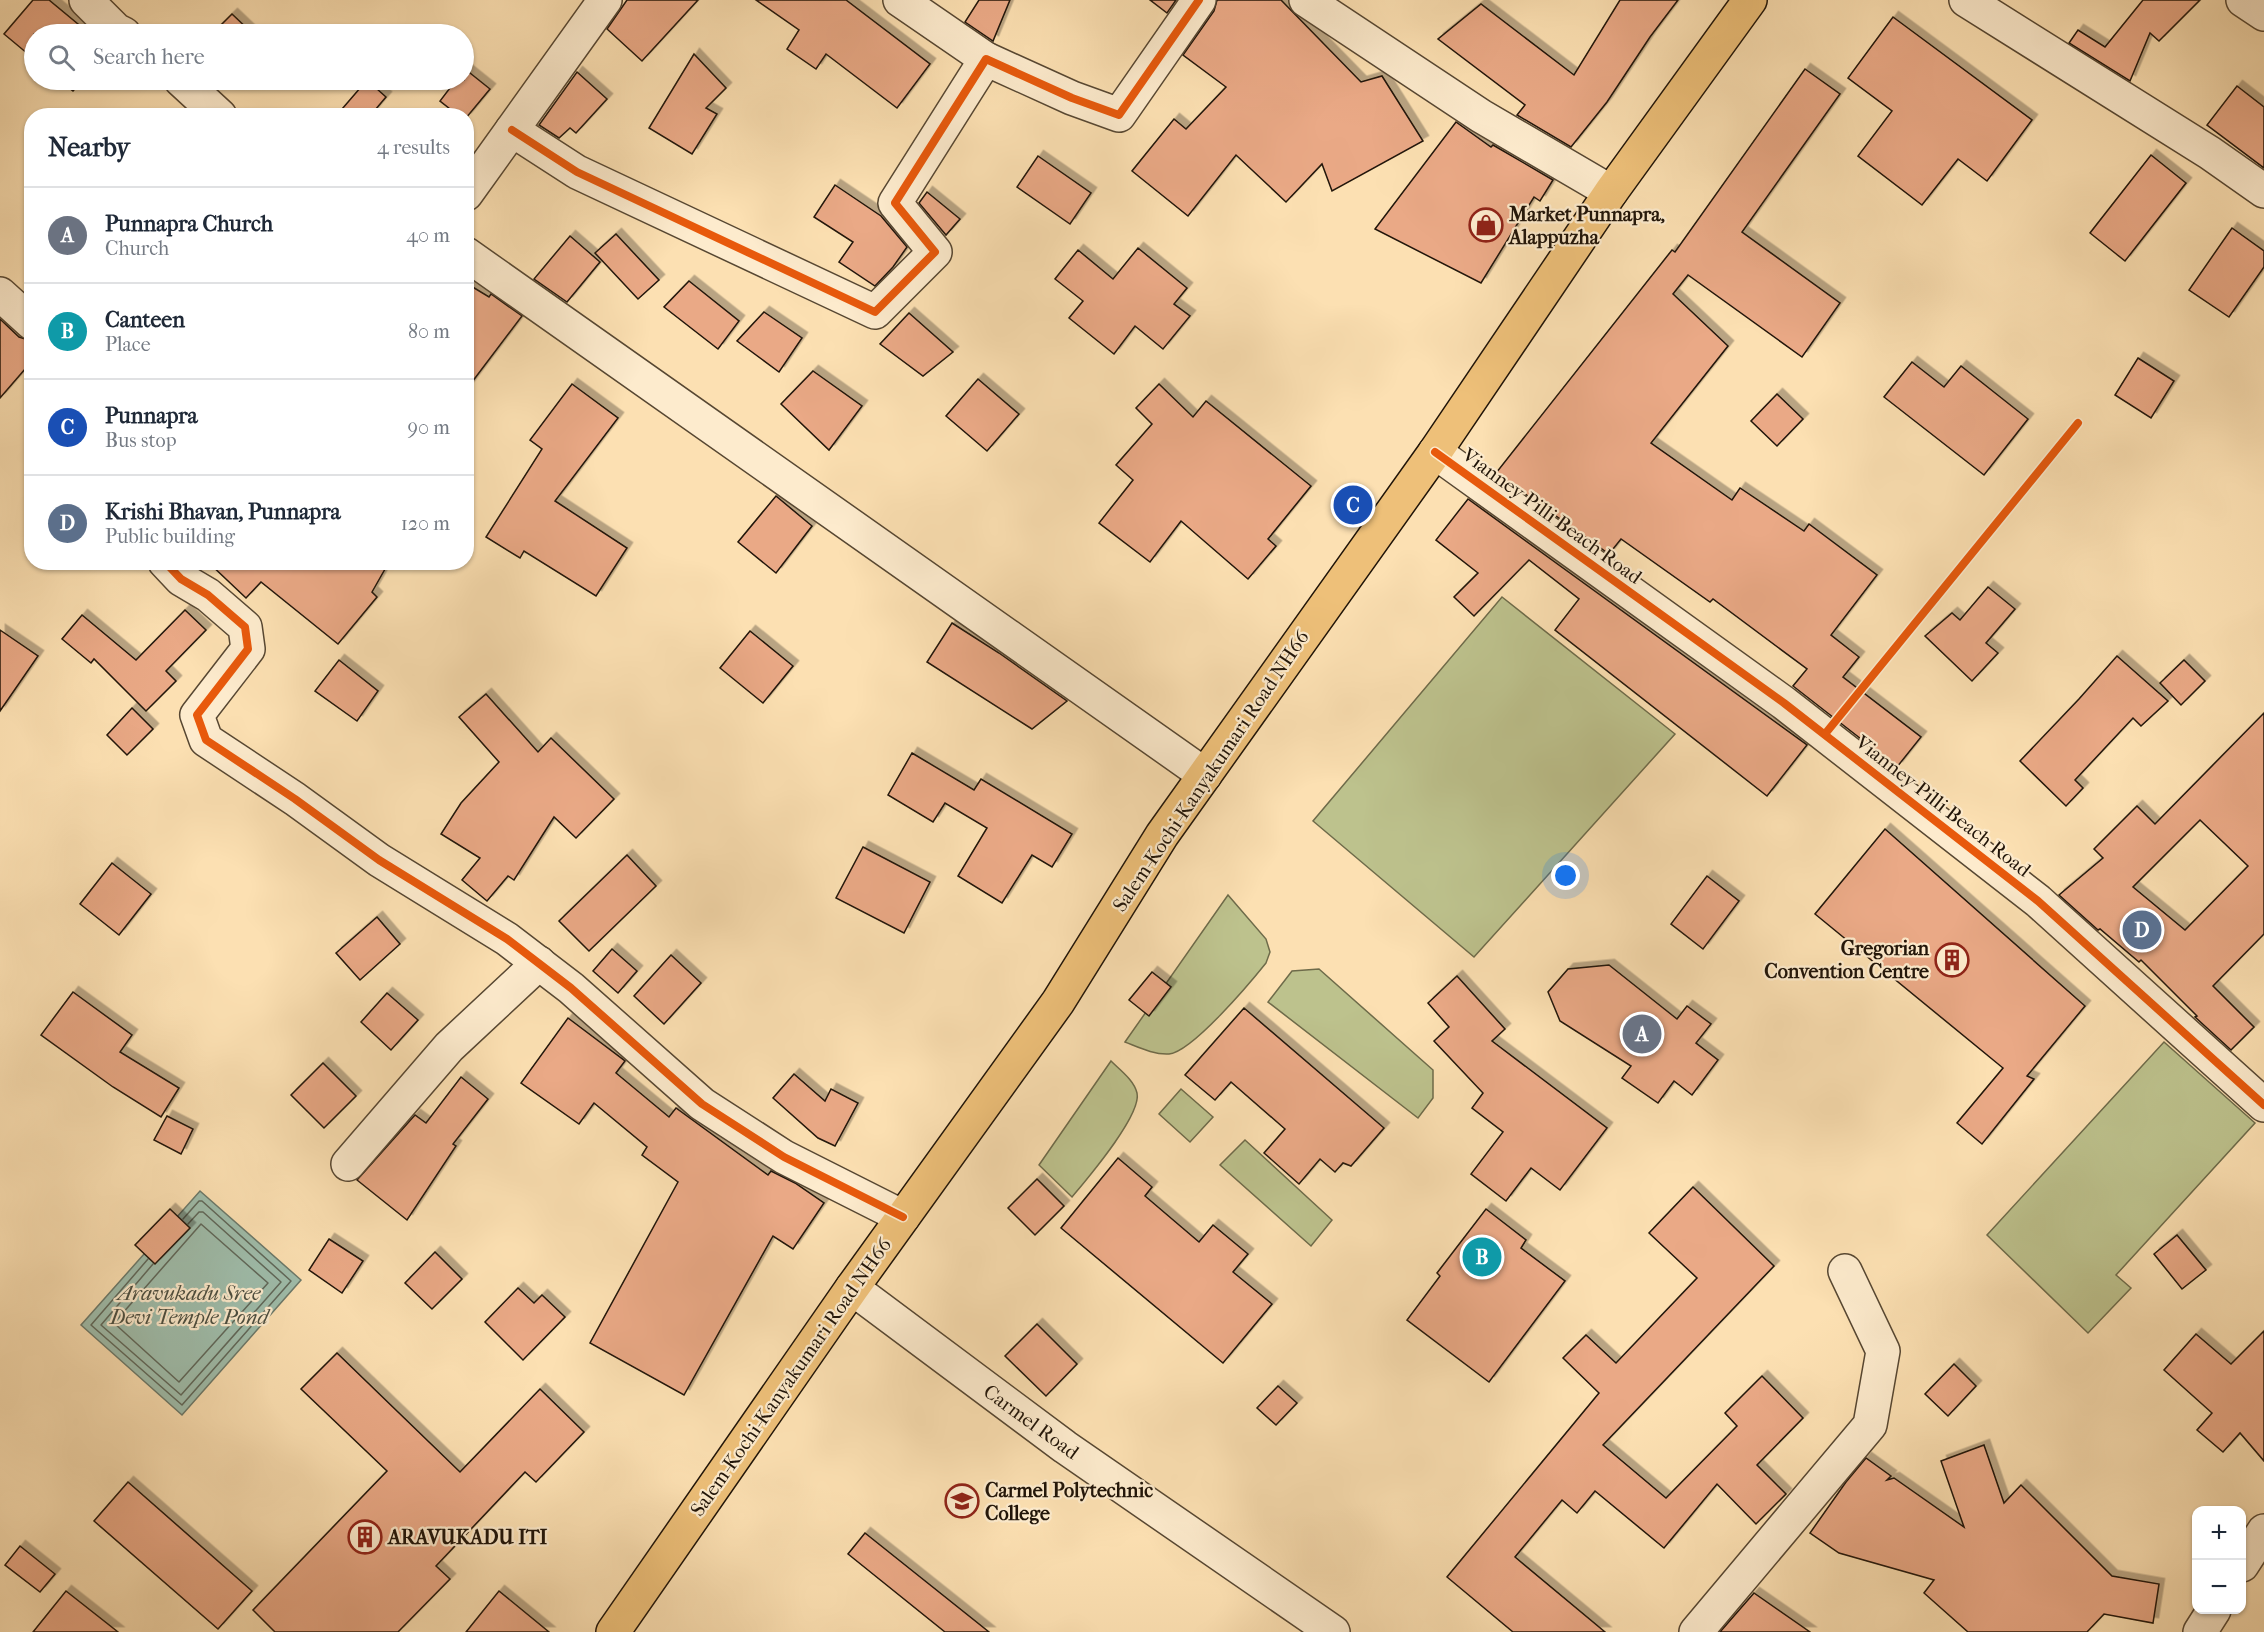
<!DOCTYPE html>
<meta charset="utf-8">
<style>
:root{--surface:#fff;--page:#f2f2f3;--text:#1f2937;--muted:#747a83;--line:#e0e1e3;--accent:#1a73e8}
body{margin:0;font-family:"IM FELL French Canon",serif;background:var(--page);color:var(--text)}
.controls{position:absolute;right:18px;bottom:18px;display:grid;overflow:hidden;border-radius:12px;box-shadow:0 2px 4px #0004}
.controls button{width:54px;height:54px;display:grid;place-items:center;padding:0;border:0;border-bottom:2px solid var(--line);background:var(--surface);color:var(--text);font:30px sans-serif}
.you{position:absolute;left:1566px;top:876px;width:21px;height:21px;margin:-15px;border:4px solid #fff;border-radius:50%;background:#1a73e8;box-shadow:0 0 0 9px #1a73e833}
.badge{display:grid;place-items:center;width:39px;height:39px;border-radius:50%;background:var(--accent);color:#fff;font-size:20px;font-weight:700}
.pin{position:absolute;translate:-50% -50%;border:3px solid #fff;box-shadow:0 2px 6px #0006}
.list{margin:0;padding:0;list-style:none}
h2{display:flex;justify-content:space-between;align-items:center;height:78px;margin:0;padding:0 24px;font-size:26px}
h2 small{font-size:20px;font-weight:400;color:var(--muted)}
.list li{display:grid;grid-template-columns:39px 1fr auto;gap:18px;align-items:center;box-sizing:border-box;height:96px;padding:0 24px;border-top:2px solid var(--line)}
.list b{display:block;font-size:22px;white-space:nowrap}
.list p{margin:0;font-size:20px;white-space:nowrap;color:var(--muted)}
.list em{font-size:20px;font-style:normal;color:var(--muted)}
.icon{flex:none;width:33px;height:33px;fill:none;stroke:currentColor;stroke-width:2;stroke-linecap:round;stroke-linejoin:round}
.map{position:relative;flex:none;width:2264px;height:1632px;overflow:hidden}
.search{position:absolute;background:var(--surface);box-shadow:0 2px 4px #0004;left:24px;top:24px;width:450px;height:66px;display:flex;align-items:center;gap:15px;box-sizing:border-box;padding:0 21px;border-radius:33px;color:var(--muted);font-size:22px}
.panel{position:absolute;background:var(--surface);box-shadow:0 2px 4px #0004;left:24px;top:108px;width:450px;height:462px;border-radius:24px}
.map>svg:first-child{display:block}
.green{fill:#bdc28d;stroke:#6e6b4a;stroke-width:1.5}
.water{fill:#9fbdab;stroke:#6c796a;stroke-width:1.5}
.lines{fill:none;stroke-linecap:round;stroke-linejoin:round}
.shore{stroke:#60685a;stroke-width:1.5}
.building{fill:#eaa986;stroke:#201408;stroke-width:1.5;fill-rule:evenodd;filter:url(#shadow)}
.minor-casing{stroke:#574732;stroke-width:36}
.highway-casing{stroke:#201408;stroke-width:36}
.minor{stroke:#fdebcd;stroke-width:33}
.highway{stroke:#eec079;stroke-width:33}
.cycleway-casing{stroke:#fdebcd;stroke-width:11}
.cycleway{stroke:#e8590c;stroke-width:8}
.labels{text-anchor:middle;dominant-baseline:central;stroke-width:4.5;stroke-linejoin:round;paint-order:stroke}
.poi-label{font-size:20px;font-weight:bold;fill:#201408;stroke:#fdebcd;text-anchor:start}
.street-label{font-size:20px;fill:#201408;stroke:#fdebcd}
.water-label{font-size:21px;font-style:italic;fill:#4c4f41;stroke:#fdebcd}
</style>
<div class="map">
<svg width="2264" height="1632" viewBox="0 0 2264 1632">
<defs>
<filter id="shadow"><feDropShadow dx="5.5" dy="-5.5" stdDeviation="0" flood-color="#0004"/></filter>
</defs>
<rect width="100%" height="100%" fill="#fce0b2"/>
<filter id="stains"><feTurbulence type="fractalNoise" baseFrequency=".00333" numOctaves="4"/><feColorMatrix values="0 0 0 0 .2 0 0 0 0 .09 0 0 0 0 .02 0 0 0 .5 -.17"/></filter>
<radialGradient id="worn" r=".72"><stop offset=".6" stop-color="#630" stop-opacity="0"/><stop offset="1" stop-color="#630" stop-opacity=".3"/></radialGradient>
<g class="green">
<polygon points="1502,597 1675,734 1474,957 1313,821"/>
<path d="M1228,895L1266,939L1270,952L1266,963C1250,983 1192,1052 1169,1054C1154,1055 1138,1047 1125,1042Z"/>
<polygon points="1319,969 1433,1070 1433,1098 1418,1118 1268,1002 1292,971"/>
<polygon points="2164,1042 2255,1123 2116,1275 2131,1288 2088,1333 1987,1235"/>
<path d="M1111,1061C1120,1070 1134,1080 1137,1093C1142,1115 1087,1179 1072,1197L1039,1165Z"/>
<polygon points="1181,1089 1213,1117 1190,1142 1159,1114"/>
<polygon points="1245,1140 1332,1220 1311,1246 1220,1165"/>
</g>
<polygon class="water" points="200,1191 301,1280 182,1415 81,1325"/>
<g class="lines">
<g class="shore">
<polygon points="201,1224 268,1283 179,1382 114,1323"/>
<polyline points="148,1259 91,1325 182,1405 291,1281 202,1201 199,1201 183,1219"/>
<polyline points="153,1264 101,1325 181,1395 281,1282 203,1212 199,1212 188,1224"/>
</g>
</g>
<g class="building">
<polygon points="33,0 49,0 90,34 34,34 34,59 4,34"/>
<polygon points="627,0 698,0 642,61 607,29"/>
<polygon points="756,0 846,0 930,64 897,108 826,54 816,69 787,49 799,30"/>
<polygon points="979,0 1010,0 993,41 965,22"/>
<polygon points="1150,0 1176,0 1167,13"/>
<polygon points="1217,0 1281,0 1361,82 1382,76 1423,141 1332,191 1322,164 1286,202 1236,155 1188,216 1132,171 1174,119 1186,129 1226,87 1183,55 1214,11"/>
<polygon points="1620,0 1678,0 1650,37 1607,102 1571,147 1517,115 1525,105 1438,39 1481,4 1574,75"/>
<polygon points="2143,0 2200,0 2159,41 2150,33 2130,81 2069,43 2078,30 2105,47"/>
<polygon points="232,14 253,34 212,34"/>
<polygon points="1893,17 2032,120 1987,181 1958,159 1922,205 1858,156 1892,111 1848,78"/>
<polygon points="694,54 726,88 706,108 717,114 692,154 649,128"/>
<polygon points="465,69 490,89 466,118 466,116 459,116 440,101 456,80 464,80"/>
<polygon points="1805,69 1840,94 1742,232 1840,303 1802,357 1688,275 1673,294 1728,346 1651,443 1732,500 1740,488 1804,531 1809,524 1877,575 1831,635 1859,657 1843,677 1921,737 1897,767 1793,686 1807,669 1713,599 1710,602 1621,539 1609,554 1496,473 1672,250 1675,252"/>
<polygon points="577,72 607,99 576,133 570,128 559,138 539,125"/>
<polygon points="59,80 83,80 73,91"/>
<polygon points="367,80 386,97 370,116 336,116"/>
<polygon points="2237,86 2264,107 2264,168 2207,125"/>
<polygon points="1456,122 1491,147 1493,145 1553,180 1540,201 1534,197 1481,283 1375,229"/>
<polygon points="2151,155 2186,183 2125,261 2090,233"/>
<polygon points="1038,156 1091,193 1070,224 1017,187"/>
<polygon points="835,185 881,216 907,247 893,267 875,286 839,262 853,242 814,217"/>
<polygon points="927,192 960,219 946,235 919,203"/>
<polygon points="2232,228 2264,251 2264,267 2229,317 2189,290"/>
<polygon points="616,234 659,280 638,299 595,253"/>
<polygon points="570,236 600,262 567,302 534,279"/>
<polygon points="1138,248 1187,288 1174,304 1190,316 1163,349 1135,326 1114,354 1069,318 1083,301 1055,279 1078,250 1113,279"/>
<polygon points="689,281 739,321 718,349 664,307"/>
<polygon points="466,283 489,297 491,294 522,316 466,390"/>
<polygon points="764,312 802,338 779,372 737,341"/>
<polygon points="909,313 953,352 923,376 880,344"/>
<polygon points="0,319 19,337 32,341 32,361 0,398"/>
<polygon points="2138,358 2174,381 2151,418 2115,395"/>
<polygon points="1912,362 1944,387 1961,366 2028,419 1984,475 1884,397"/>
<polygon points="813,371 862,406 829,450 781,404"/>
<polygon points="978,379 1019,414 987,451 946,416"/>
<polygon points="572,384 618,418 555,501 627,548 596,596 524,551 520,558 486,537 542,449 530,440"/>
<polygon points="1159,384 1193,417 1206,401 1311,486 1268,539 1276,546 1248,579 1181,521 1150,562 1099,523 1133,480 1116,465 1152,424 1136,408"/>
<polygon points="1777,394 1803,419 1777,446 1751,421"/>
<polygon points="776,496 812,526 776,573 738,542"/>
<polygon points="1468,499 1807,745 1767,796 1555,630 1579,599 1529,560 1474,616 1454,597 1478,573 1436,540"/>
<polygon points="208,562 389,562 372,592 377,597 338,644 261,582 246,598"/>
<polygon points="1988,587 2015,609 1986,643 1998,653 1972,681 1925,636 1952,613 1960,620"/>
<polygon points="185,610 206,630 166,671 176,681 146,711 94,659 91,663 62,639 82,615 136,660"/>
<polygon points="952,623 999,653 1067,701 1032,729 927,662"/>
<polygon points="0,630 38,656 0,711"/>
<polygon points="750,631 793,666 763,703 720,668"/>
<polygon points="2117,656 2168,701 2141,726 2133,718 2075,780 2083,788 2066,806 2020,761 2079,699"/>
<polygon points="339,660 378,691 357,721 315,691"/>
<polygon points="2184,660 2205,681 2181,705 2160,683"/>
<polygon points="486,694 538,752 551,738 614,799 576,838 554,817 514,880 508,876 487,901 462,880 480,858 441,834 461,803 499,762 459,717"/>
<polygon points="132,708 153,729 127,755 107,735"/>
<path d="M2264,713V934L2213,986L2254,1027L2231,1050L2195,1017L2197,1016L2141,960L2139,962L2100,929L2098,930L2059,895L2103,858L2094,849L2137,806L2155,824ZM2200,820L2248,866L2185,930L2133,887Z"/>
<polygon points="912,753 974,790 981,779 1072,834 1052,867 1032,855 1002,903 958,876 987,828 945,803 933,822 888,795"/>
<polygon points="1885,829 2085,1006 2027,1076 2034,1079 1982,1144 1957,1123 2003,1068 1815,914"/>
<polygon points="863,847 930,882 904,933 836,898"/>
<polygon points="627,855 656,886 589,951 559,921"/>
<polygon points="112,863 151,894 119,935 80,904"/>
<polygon points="1707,876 1739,901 1703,949 1671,924"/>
<polygon points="377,917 400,944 360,980 336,953"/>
<polygon points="612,949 637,971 618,993 593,971"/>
<polygon points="671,955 701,983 664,1024 634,996"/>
<polygon points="1609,965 1677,1019 1687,1006 1711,1024 1696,1043 1718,1060 1692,1095 1674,1081 1658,1103 1622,1078 1631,1066 1560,1021 1548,992 1568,969"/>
<polygon points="1152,972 1171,987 1149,1016 1129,1000"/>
<polygon points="1457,976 1505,1029 1492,1041 1607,1128 1560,1190 1531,1168 1506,1201 1471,1174 1503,1132 1472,1108 1483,1093 1434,1041 1449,1027 1428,1003"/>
<polygon points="73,992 132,1035 120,1052 179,1088 161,1117 113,1087 41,1035"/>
<polygon points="387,993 418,1020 391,1050 361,1022"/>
<polygon points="1244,1008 1384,1128 1351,1166 1343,1163 1335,1172 1320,1159 1299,1184 1264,1153 1285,1129 1231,1082 1215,1100 1185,1075"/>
<polygon points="568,1018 625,1061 616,1073 669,1117 676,1108 768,1175 771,1171 795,1183 824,1203 793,1249 773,1236 684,1395 590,1343 678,1182 642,1155 647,1147 594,1103 579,1124 521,1083"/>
<polygon points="323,1063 356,1096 324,1128 291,1095"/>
<polygon points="794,1074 825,1101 831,1089 858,1103 835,1146 818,1138 773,1098"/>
<polygon points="461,1077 488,1099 453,1144 456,1146 407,1220 357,1180 415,1115 426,1123"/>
<polygon points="167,1116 193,1129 181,1154 154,1140"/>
<polygon points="1118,1158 1152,1187 1145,1196 1199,1242 1213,1225 1248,1254 1233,1272 1272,1304 1223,1363 1061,1228"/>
<polygon points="1037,1179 1064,1206 1035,1235 1008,1208"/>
<polygon points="1693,1187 1774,1266 1603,1445 1666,1498 1737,1426 1725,1413 1762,1376 1803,1418 1757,1465 1786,1494 1756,1524 1717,1484 1664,1548 1595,1491 1577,1513 1562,1500 1515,1557 1605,1632 1513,1632 1447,1577 1599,1393 1563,1358 1586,1335 1616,1363 1697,1278 1649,1233"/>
<polygon points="170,1209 190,1228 155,1264 135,1245"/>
<polygon points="1486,1209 1526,1240 1521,1248 1565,1281 1489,1382 1407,1320 1440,1276 1437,1273"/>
<polygon points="2177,1235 2206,1270 2182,1289 2154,1254"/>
<polygon points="329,1239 363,1261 342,1293 309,1270"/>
<polygon points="435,1252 462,1279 432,1309 405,1283"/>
<polygon points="518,1288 534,1303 542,1295 565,1317 523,1360 485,1322"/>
<polygon points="1037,1324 1077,1364 1046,1396 1005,1356"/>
<polygon points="2264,1331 2264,1461 2240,1433 2223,1452 2197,1430 2212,1413 2164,1370 2196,1334 2231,1364"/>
<polygon points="337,1353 460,1472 540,1389 584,1432 536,1482 525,1472 436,1566 450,1579 398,1632 275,1632 253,1610 387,1471 301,1389"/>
<polygon points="1954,1364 1976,1386 1948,1416 1925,1394"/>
<polygon points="1278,1386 1297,1403 1276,1425 1257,1408"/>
<polygon points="1984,1445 2004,1503 2021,1485 2112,1576 2159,1584 2153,1623 2104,1614 2087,1632 1968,1632 1924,1593 1934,1580 1839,1553 1810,1533 1846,1482 1866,1458 1891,1476 1887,1480 1894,1478 1964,1527 1941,1461"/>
<polygon points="128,1482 252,1591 218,1629 94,1521"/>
<polygon points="865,1533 989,1632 945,1632 848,1554"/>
<polygon points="20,1546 55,1574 40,1592 5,1565"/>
<polygon points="66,1591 118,1632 33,1632"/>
<polygon points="499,1591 549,1632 466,1632"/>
<polygon points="1754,1593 1810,1632 1720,1632"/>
</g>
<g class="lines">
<g class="minor-casing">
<g id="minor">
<polyline points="86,0 116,30 124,34"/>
<polyline points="900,0 986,59"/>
<polyline points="1306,0 1481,116 1611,192"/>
<polyline points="1966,0 2210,153 2264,191"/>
<polyline points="2243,0 2264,14"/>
<polyline points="181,80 220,116"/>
<polyline points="512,130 577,172 875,312 935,252 895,203 986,59 1072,98 1119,115 1199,0"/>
<polyline points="466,194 605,0"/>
<polyline points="466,254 1205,775"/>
<polyline points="0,294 32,323"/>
<polyline points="1435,452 1784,703 2038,901 2264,1105"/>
<polyline points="165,562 181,579 208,595 245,627 248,649 197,715 206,740 295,799 379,860 507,939 571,988 702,1104 784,1157 903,1217"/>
<polyline points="348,1164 449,1047 539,963"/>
<polyline points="852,1288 1065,1447 1333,1632"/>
<polyline points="2242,1565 2264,1531"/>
<polyline points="1696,1632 1870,1425 1883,1351 1845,1271"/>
<polyline points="2200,1632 2214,1610"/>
</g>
</g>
<g class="highway-casing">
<polyline id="highway" points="613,1632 852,1288 1058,1002 1162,835 1435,452 1611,192 1750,0"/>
</g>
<use href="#minor" class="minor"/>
<use href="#highway" class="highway"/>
<g class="cycleway-casing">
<g id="cycleway">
<polyline points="512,130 577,172 875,312 935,252 895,203 986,59 1072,98 1119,115 1199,0"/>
<polyline points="1435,452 1784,703 2038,901 2264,1105"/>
<polyline points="165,562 181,579 208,595 245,627 248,649 197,715 206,740 295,799 379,860 507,939 571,988 702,1104 784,1157 903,1217"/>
<polyline points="1825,734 2078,423"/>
</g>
</g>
<use href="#cycleway" class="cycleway"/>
</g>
<defs>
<g id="shop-ring" transform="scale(1.725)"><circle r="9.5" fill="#fdebcd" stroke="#8f2418" stroke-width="1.5"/><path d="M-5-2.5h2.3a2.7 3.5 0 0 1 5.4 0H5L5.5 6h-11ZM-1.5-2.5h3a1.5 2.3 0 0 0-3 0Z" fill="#8f2418"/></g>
<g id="building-ring" transform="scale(1.725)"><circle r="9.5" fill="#fdebcd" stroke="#8f2418" stroke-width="1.5"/><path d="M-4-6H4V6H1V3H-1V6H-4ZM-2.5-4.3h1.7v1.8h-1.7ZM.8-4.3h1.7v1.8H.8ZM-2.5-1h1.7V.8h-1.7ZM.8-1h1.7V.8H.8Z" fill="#8f2418"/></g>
<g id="university-ring" transform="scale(1.725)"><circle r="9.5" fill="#fdebcd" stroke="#8f2418" stroke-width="1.5"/><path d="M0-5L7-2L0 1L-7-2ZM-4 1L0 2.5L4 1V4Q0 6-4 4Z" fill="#8f2418"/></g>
</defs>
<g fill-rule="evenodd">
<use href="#shop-ring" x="1486" y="225"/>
<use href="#building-ring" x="1952" y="960"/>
<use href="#university-ring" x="962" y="1501"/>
<use href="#building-ring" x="365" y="1537"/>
</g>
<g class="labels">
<g class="poi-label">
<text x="1509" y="214">Market Punnapra,<tspan x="1509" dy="23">Alappuzha</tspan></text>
<text x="1929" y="948" text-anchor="end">Gregorian<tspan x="1929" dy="23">Convention Centre</tspan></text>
<text x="985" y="1490">Carmel Polytechnic<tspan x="985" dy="23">College</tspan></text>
<text x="388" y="1537">ARAVUKADU ITI</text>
</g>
<g class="street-label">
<text transform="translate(1552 516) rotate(36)">Vianney Pilli Beach Road</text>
<text transform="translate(1211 771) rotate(-56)">Salem-Kochi-Kanyakumari Road NH66</text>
<text transform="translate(1943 806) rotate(38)">Vianney Pilli Beach Road</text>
<text transform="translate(791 1377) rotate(-55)">Salem-Kochi-Kanyakumari Road NH66</text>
<text transform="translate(1031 1422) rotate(36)">Carmel Road</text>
</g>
<g class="water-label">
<text x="189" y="1293">Aravukadu Sree<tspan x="189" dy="24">Devi Temple Pond</tspan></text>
</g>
</g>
<rect width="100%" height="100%" filter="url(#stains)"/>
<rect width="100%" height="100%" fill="url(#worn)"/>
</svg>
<div class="controls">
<button>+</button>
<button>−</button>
</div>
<div class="you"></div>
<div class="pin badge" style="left:1642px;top:1034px;background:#6b7280">A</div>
<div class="pin badge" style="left:1482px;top:1257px;background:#0f9aa8">B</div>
<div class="pin badge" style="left:1353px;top:505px;background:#1a4fb4">C</div>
<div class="pin badge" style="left:2142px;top:930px;background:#5c6f8a">D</div>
<div class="search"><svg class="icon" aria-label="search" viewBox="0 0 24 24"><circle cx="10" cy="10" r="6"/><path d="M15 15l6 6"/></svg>Search here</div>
<section class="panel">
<h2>Nearby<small>4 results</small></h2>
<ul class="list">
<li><span class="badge" style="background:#6b7280">A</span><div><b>Punnapra Church</b><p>Church</p></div><em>40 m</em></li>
<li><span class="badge" style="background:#0f9aa8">B</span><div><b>Canteen</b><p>Place</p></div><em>80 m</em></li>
<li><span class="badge" style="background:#1a4fb4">C</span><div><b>Punnapra</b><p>Bus stop</p></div><em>90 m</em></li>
<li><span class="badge" style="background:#5c6f8a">D</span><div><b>Krishi Bhavan, Punnapra</b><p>Public building</p></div><em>120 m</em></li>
</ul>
</section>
</div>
